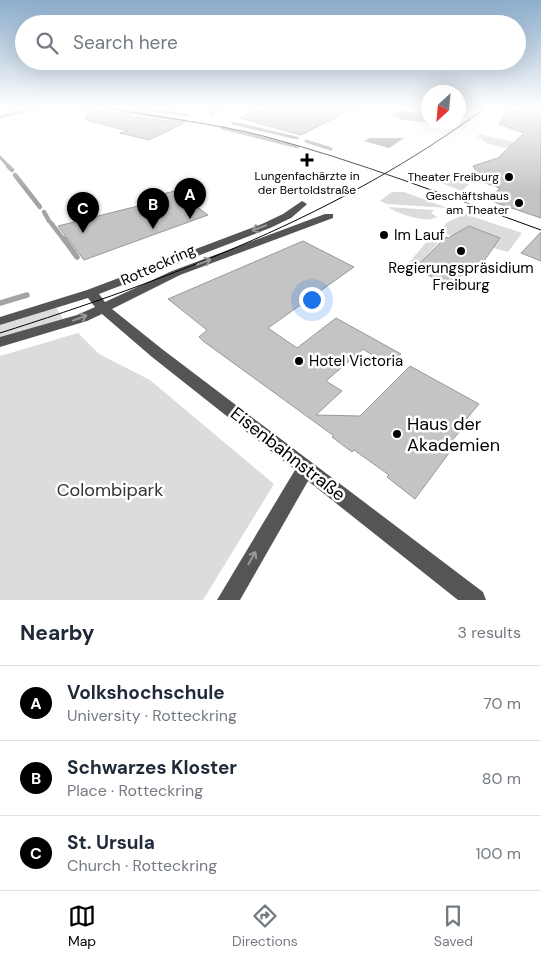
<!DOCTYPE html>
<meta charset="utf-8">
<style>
:root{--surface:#fff;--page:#f2f2f3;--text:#1f2937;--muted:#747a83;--line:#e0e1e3;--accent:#000}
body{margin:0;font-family:"DM Sans",sans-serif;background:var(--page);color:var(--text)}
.compass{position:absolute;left:421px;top:85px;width:45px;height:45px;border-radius:50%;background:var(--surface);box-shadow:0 5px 20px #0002;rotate:206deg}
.you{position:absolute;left:311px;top:299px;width:18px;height:18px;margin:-12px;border:4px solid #fff;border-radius:50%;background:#1a73e8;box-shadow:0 0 0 8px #1a73e833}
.badge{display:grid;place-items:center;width:32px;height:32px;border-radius:50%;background:var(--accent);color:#fff;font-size:16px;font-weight:700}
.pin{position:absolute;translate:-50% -41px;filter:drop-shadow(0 1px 2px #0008)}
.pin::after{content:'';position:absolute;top:26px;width:18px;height:15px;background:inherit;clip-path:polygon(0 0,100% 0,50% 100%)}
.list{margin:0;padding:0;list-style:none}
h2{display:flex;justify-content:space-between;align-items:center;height:65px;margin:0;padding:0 20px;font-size:21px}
h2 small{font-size:16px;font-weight:400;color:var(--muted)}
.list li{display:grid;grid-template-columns:32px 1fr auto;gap:15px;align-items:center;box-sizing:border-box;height:75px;padding:0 20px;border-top:1px solid var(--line)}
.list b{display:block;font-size:19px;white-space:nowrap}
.list p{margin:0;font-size:16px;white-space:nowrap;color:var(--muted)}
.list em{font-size:16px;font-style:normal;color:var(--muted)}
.icon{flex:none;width:28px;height:28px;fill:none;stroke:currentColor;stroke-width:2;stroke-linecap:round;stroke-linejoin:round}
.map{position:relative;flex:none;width:541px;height:600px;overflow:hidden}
.search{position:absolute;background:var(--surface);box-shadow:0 5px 20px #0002;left:15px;right:15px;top:15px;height:55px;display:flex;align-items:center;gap:12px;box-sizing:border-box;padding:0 18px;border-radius:28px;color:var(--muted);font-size:19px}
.sheet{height:290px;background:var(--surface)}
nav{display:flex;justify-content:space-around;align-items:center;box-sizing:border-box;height:70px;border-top:1px solid var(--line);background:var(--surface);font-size:14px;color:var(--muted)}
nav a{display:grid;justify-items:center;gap:2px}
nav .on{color:var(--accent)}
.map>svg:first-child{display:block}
.green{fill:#dcdcdc}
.water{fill:#a3a3a3}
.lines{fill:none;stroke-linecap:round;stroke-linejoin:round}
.stream-far2{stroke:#a3a3a3;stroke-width:3}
.stream-far1{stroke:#a3a3a3;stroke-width:4.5}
.stream{stroke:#a3a3a3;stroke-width:5.5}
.building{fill:#c4c4c4;stroke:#999}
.minor{fill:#555;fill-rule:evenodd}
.tram{stroke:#000;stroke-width:1}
.oneway{stroke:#999}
.poi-dot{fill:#000;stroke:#fff;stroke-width:2}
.labels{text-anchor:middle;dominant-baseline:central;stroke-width:5;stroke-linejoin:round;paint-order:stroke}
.far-poi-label{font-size:12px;fill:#000;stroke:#fff;text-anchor:end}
.poi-label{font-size:15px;fill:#000;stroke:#fff;text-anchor:start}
.street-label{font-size:15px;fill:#000;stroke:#fff}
.near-poi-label{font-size:18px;fill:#000;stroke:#fff;text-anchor:start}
.near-street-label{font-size:18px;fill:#000;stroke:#fff}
.near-park-label{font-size:18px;fill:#333;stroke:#fff}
</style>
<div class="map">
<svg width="541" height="600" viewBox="0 0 541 600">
<rect width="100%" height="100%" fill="#fff"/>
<g class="green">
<polygon points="479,134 510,141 515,144 510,149 488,144 477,136"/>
<polygon points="428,178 441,178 469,184 462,191"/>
<polygon points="392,192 404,192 448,208 387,204 380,201"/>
<path d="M388,207L434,210L431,213L437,217C426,224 399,214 388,207Z"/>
<polygon points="465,214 522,233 508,252 451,236 441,231 446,223"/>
<polygon points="429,239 438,243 415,268 407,265"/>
<polygon points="56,307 63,319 0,338 0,325"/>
<polygon points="78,333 99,354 150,380 274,484 203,600 0,600 0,356"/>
</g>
<g class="water">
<polygon points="402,111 428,114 428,122 402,120 392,115"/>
<polygon points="370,138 404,138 389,148 364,141"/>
</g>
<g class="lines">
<g class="stream-far2">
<polyline points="104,108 185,121"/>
<polyline points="137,108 187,115"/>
<polyline points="212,114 221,108"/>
<polyline points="0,117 35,108"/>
<polyline points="233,123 297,138"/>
<polyline points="222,128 298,147"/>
<polyline points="306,141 331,149"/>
<polyline points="0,157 9,167"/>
</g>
<g class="stream-far1">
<polyline points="8,166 12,170"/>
<polyline points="15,175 40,207"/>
<polyline points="44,212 49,221"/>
<polyline points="51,223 65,241"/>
</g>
<g class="stream">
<polyline points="64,239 77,257"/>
<polyline points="0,303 27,295"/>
</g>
</g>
<g class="building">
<polygon points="89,108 135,117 184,123 149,140 120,133 128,131 86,120"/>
<polygon points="262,108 354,108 301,135 240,118"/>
<polygon points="520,108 541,108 541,218 488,200 500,188 474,179 479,175 473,166 498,158 524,133 499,124 506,113"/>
<polygon points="175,191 208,215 84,260 58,226 154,202 150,197"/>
<polygon points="469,226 500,238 484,261 447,285 426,274 413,270 446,237 448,238"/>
<polygon points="541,232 541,261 521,253"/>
<polygon points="303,241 354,267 268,328 297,348 336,318 401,354 389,366 363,349 326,381 342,391 316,415 360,416 410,366 479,404 458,429 460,431 445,449 449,453 415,499 387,477 389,475 354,450 352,452 332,437 334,436 203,341 199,337 207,330 168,299"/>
</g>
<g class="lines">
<polygon class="minor" points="302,201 307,204 305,206 291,218 270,228 99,294 105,302 172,271 325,214 333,214 333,218 180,275 112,309 162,349 483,592 486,600 458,600 308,481 240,600 217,600 295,470 152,357 102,314 87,321 0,347 0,337 77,315 95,307 88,298 0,325 0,317 87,290 262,224 283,214"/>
<g class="tram">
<path d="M110,108C161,118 213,123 263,136C358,161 449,197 541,230"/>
<path d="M0,333C170,279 341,215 485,108"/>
</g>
</g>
<defs><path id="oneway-shaft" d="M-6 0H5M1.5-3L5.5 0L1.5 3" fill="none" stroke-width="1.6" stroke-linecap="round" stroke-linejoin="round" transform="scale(1.25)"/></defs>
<g class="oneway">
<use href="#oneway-shaft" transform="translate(259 228) rotate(159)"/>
<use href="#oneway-shaft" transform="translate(204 262) rotate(-21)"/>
<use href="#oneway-shaft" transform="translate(80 318) rotate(-21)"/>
<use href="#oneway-shaft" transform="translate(252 558) rotate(-60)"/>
</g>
<linearGradient id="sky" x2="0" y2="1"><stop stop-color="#8cadcc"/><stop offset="0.56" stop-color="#fff"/><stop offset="1" stop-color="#fff" stop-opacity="0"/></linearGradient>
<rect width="541" height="192" fill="url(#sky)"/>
<g class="poi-dot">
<path d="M304.5 152.5h5v5h5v5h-5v5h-5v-5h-5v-5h5z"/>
<circle cx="509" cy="177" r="5"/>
<circle cx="519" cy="203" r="5"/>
<circle cx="384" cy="235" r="5"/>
<circle cx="461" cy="251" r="5"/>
<circle cx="299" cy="361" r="5"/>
<circle cx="397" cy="434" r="5"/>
</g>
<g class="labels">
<g class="far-poi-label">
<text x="307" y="176" text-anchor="middle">Lungenfachärzte in<tspan x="307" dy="14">der Bertoldstraße</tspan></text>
<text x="499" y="177">Theater Freiburg</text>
<text x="509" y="196">Geschäftshaus<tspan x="509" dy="14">am Theater</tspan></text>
</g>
<g class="poi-label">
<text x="394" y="235">Im Lauf</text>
<text x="461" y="268" text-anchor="middle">Regierungspräsidium<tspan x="461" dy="17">Freiburg</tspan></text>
<text x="309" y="361">Hotel Victoria</text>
</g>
<g class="street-label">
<text transform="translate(158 265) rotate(-24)">Rotteckring</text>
</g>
<g class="near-poi-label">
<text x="407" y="424">Haus der<tspan x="407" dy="21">Akademien</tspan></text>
</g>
<g class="near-street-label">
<text transform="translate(288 454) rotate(38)">Eisenbahnstraße</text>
</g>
<g class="near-park-label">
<text x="110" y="490">Colombipark</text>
</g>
</g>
</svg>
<svg class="compass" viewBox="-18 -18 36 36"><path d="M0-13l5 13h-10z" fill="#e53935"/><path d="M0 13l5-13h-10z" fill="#747a83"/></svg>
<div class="you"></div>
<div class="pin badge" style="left:190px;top:219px">A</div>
<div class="pin badge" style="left:153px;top:229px">B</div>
<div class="pin badge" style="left:83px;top:233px">C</div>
<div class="search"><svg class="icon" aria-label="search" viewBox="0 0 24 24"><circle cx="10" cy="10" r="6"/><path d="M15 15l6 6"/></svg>Search here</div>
</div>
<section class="sheet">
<h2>Nearby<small>3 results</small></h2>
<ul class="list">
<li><span class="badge">A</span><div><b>Volkshochschule</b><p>University · Rotteckring</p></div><em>70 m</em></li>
<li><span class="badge">B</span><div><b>Schwarzes Kloster</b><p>Place · Rotteckring</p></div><em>80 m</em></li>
<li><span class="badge">C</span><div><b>St. Ursula</b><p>Church · Rotteckring</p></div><em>100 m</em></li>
</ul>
</section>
<nav>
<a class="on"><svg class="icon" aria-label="map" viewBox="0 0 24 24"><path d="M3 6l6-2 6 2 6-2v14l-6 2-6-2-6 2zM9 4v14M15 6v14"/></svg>Map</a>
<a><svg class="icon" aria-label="directions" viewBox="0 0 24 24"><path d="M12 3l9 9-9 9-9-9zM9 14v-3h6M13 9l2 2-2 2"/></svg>Directions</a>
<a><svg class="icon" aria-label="saved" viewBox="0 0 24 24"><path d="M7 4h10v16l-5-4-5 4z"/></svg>Saved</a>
</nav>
